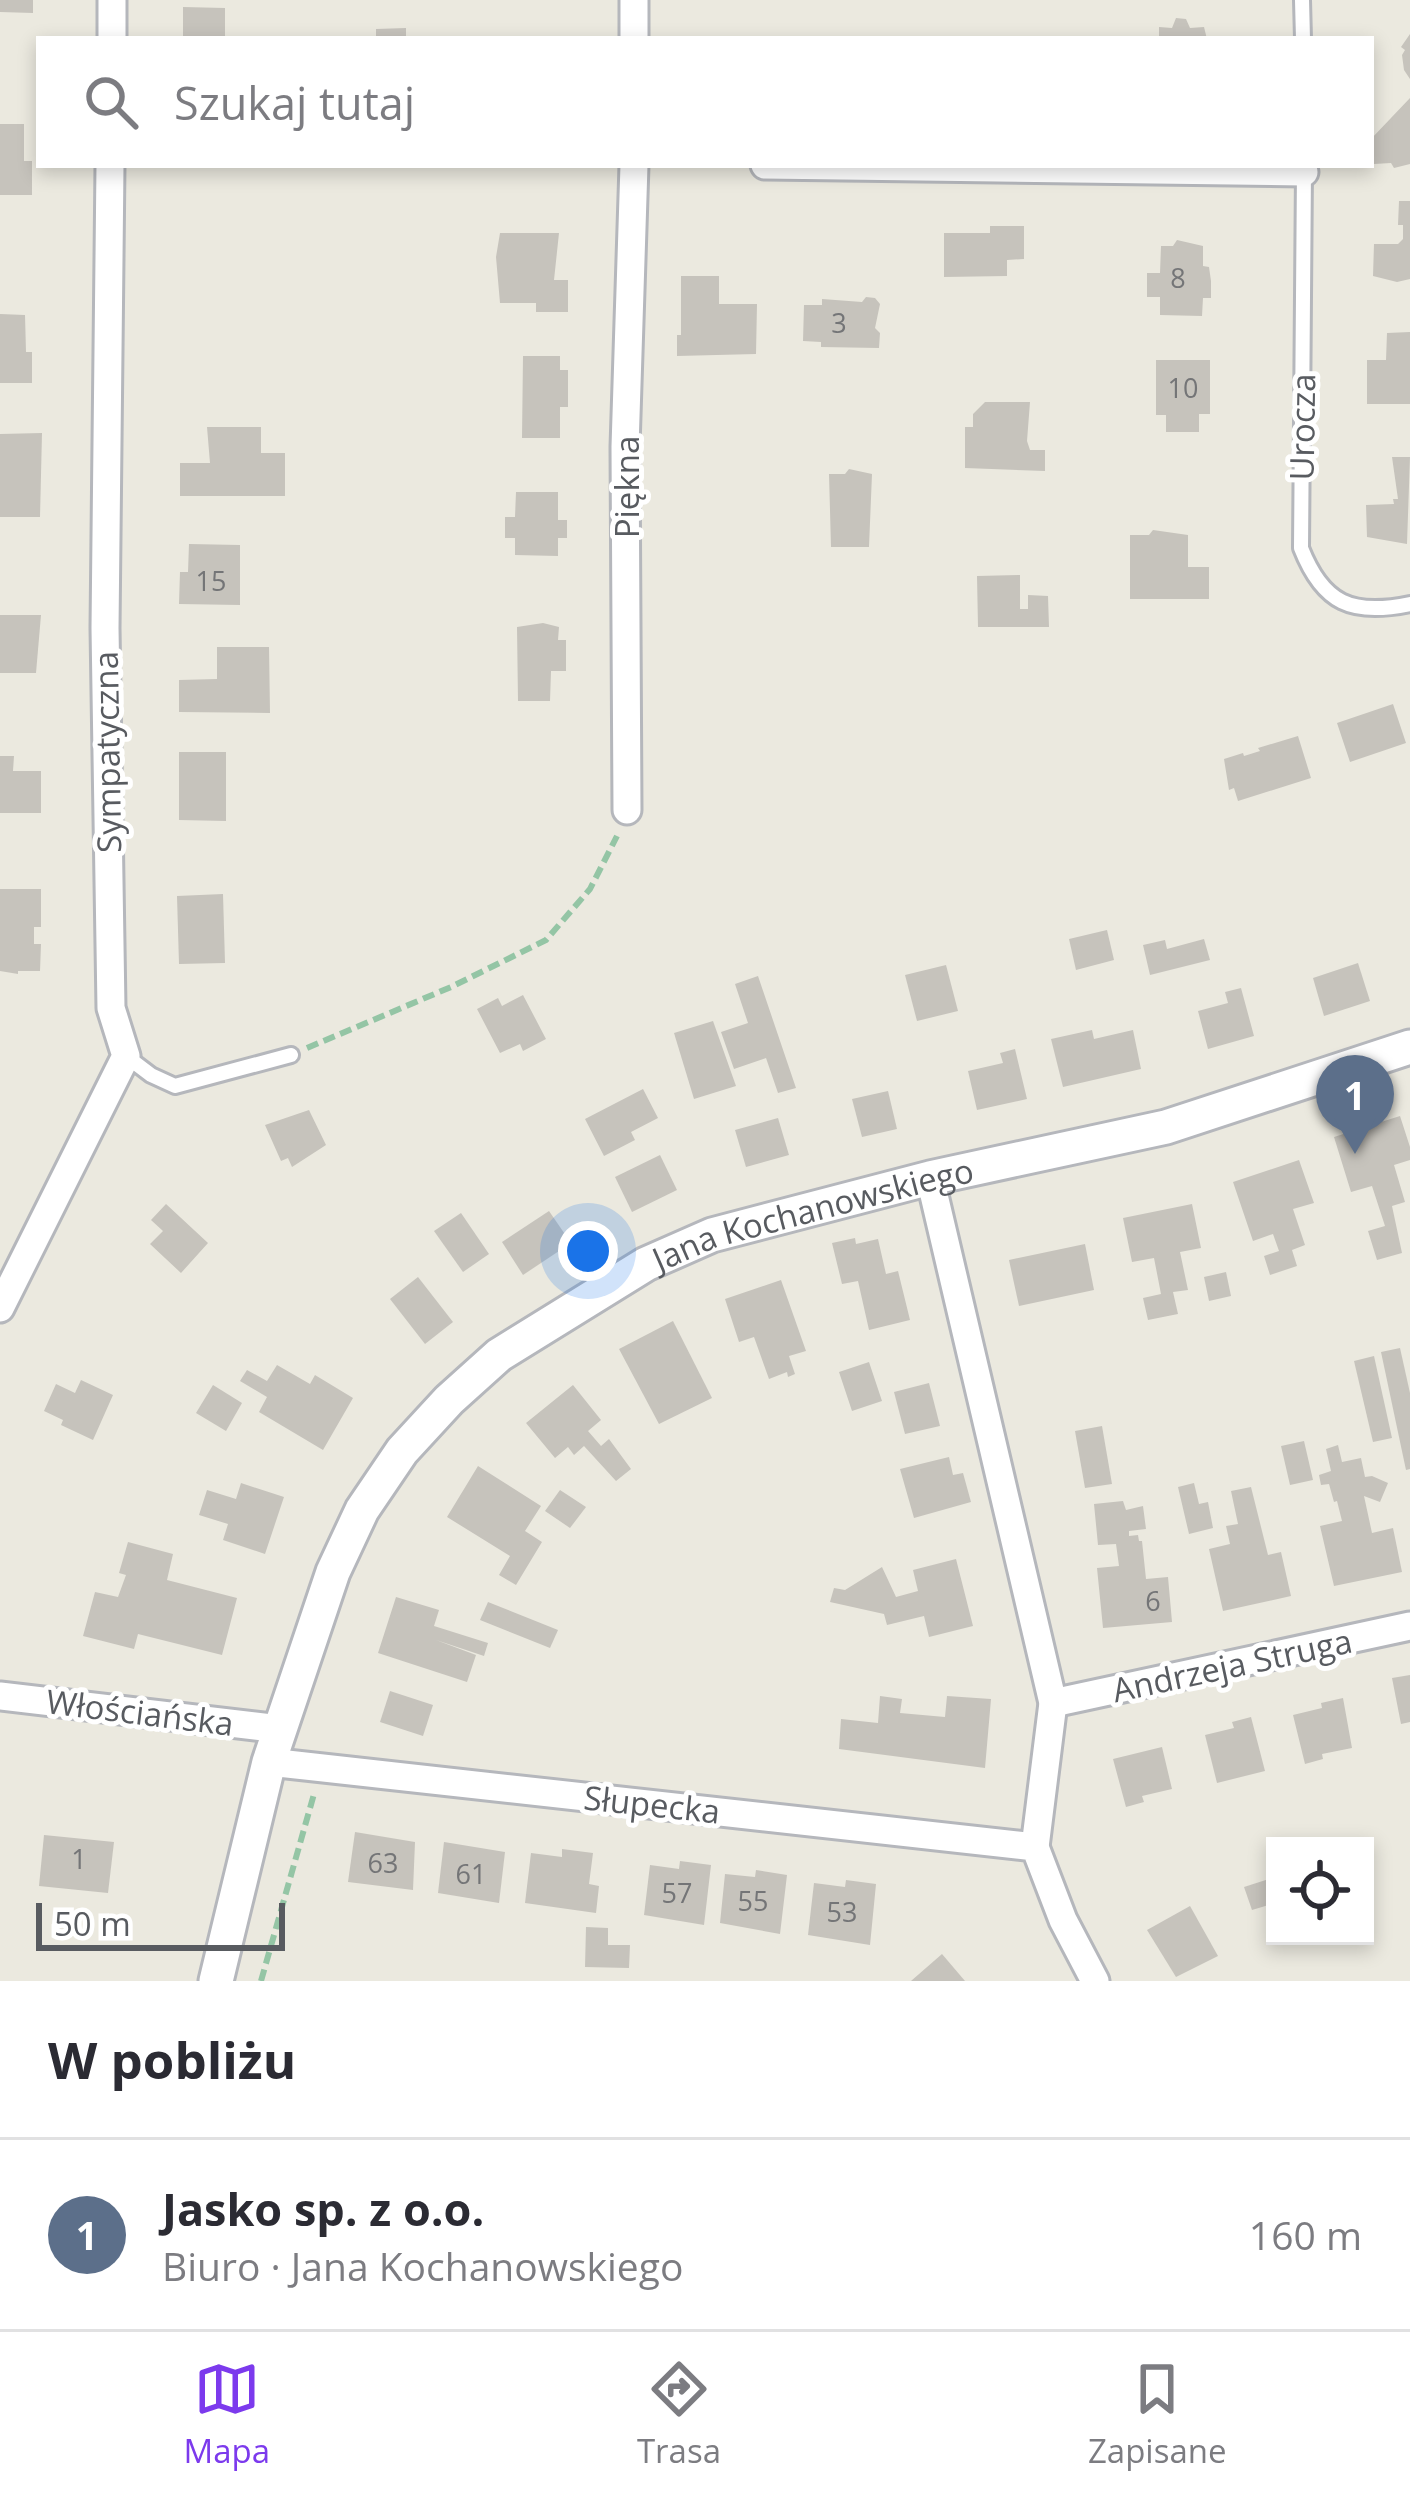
<!DOCTYPE html>
<html lang="pl">
<meta charset="utf-8">
<style>
:root{--surface:#fff;--page:#f7f7f7;--text:#2b2b33;--muted:#7c7c81;--line:#e1e1e2;--accent:#7c3aed}
body{margin:0;font-family:"Open Sans",sans-serif;background:var(--page);color:var(--text)}
.controls{position:absolute;right:36px;bottom:36px;display:grid;overflow:hidden;border-radius:0px;box-shadow:0 6px 18px #0003}
.controls button{width:108px;height:108px;display:grid;place-items:center;padding:0;border:0;border-bottom:3px solid var(--line);background:var(--surface);color:var(--text);font:60px sans-serif}
.scale{position:absolute;left:36px;bottom:30px;width:249px;box-sizing:border-box;padding-left:12px;border:6px solid #585b60;border-top:0;font-size:33px;line-height:42px;white-space:nowrap;color:#585b60;-webkit-text-stroke:9px #fff;paint-order:stroke}
.you{position:absolute;left:588px;top:1251px;width:42px;height:42px;margin:-30px;border:9px solid #fff;border-radius:50%;background:#1a73e8;box-shadow:0 0 0 18px #1a73e833}
.badge{display:grid;place-items:center;width:78px;height:78px;border-radius:50%;background:var(--accent);color:#fff;font-size:39px;font-weight:700}
.pin{position:absolute;translate:-50% -99px;filter:drop-shadow(0 3px 6px #0008)}
.pin::after{content:'';position:absolute;top:63px;width:42px;height:36px;background:inherit;clip-path:polygon(0 0,100% 0,50% 100%)}
.list{margin:0;padding:0;list-style:none}
h2{display:flex;justify-content:space-between;align-items:center;height:156px;margin:0;padding:0 48px;font-size:51px}
h2 small{font-size:39px;font-weight:400;color:var(--muted)}
.list li{display:grid;grid-template-columns:78px 1fr auto;gap:36px;align-items:center;box-sizing:border-box;height:192px;padding:0 48px;border-top:3px solid var(--line)}
.list b{display:block;font-size:45px;white-space:nowrap}
.list p{margin:0;font-size:39px;white-space:nowrap;color:var(--muted)}
.list em{font-size:39px;font-style:normal;color:var(--muted)}
.icon{flex:none;width:66px;height:66px;fill:none;stroke:currentColor;stroke-width:2;stroke-linecap:round;stroke-linejoin:round}
.map{position:relative;flex:none;width:1410px;height:1981px;overflow:hidden}
.search{position:absolute;background:var(--surface);box-shadow:0 6px 18px #0003;left:36px;right:36px;top:36px;height:132px;display:flex;align-items:center;gap:30px;box-sizing:border-box;padding:0 42px;border-radius:0px;color:var(--muted);font-size:45px}
.sheet{height:348px;background:var(--surface)}
nav{display:flex;justify-content:space-around;align-items:center;box-sizing:border-box;height:168px;border-top:3px solid var(--line);background:var(--surface);font-size:33px;color:var(--muted)}
nav a{display:grid;justify-items:center;gap:6px}
nav .on{color:var(--accent)}
.map>svg:first-child{display:block}
.building{fill:#c6c3bc}
.lines{fill:none;stroke-linecap:round;stroke-linejoin:round}
.service-casing{stroke:#b5b7bc;stroke-width:20}
.minor-casing{stroke:#b5b7bc;stroke-width:33}
.tertiary-casing{stroke:#b5b7bc;stroke-width:39}
.path{stroke:#94c5a5;stroke-width:6;stroke-dasharray:12 6;stroke-linecap:butt}
.service{stroke:#fff;stroke-width:14}
.minor{stroke:#fff;stroke-width:27}
.tertiary{stroke:#fff;stroke-width:33}
.labels{text-anchor:middle;dominant-baseline:central;stroke-width:10;stroke-linejoin:round;paint-order:stroke}
.number-label{font-size:27px;fill:#747577}
.street-label{font-size:33px;fill:#585b60;stroke:#fff}
</style>
<div class="map">
<svg width="1410" height="1981" viewBox="0 0 1410 1981">
<rect width="100%" height="100%" fill="#ebe9df"/>
<g class="building">
<polygon points="0,0 33,0 33,13 0,12"/>
<polygon points="183,7 225,8 225,39 183,39"/>
<polygon points="1176,18 1186,19 1190,28 1204,27 1207,39 1159,39 1159,27 1172,28"/>
<polygon points="406,28 406,39 376,39 376,29"/>
<polygon points="1410,34 1410,79 1404,70 1402,55 1405,50 1401,47"/>
<polygon points="1410,98 1410,164 1394,168 1391,163 1374,164 1371,139"/>
<polygon points="0,124 24,124 24,161 32,161 32,195 0,195"/>
<polygon points="1399,201 1410,201 1410,279 1397,282 1373,276 1374,244 1398,244 1403,239 1403,225 1398,225"/>
<polygon points="990,226 1024,226 1024,259 1007,260 1007,276 944,277 944,233 990,233"/>
<polygon points="500,233 559,233 554,280 568,280 568,312 536,312 536,303 500,303 496,257"/>
<polygon points="1177,240 1203,246 1203,266 1209,267 1211,281 1211,298 1203,298 1202,316 1160,315 1160,297 1147,297 1147,273 1160,273 1161,246 1173,246"/>
<polygon points="681,276 719,276 719,304 757,304 756,354 677,356 677,335 681,335"/>
<polygon points="866,297 875,298 880,304 875,328 880,333 879,348 821,347 821,342 803,341 804,305 822,305 822,299 862,302"/>
<polygon points="0,314 25,315 26,352 32,352 32,383 0,383"/>
<polygon points="1410,332 1410,404 1367,404 1367,360 1386,360 1387,333"/>
<polygon points="523,356 560,356 560,370 568,370 568,407 560,407 560,438 522,438"/>
<polygon points="1156,360 1210,360 1210,414 1199,414 1199,432 1166,432 1166,415 1156,415"/>
<polygon points="985,402 1030,402 1027,441 1030,450 1045,450 1045,471 965,468 965,427 973,427 973,414"/>
<polygon points="207,427 261,427 261,453 285,453 285,496 180,496 180,463 210,463"/>
<polygon points="42,433 40,517 0,517 0,434"/>
<polygon points="1392,457 1410,457 1407,544 1367,537 1366,505 1394,504 1393,499 1398,499"/>
<polygon points="849,469 872,474 869,547 831,547 829,474 845,474"/>
<polygon points="516,492 558,492 558,520 567,520 567,538 558,538 558,556 515,555 515,538 505,538 505,517 515,517"/>
<polygon points="1153,530 1188,535 1188,567 1209,567 1209,599 1130,599 1130,535 1149,535"/>
<polygon points="189,544 240,545 240,605 179,604 180,572 188,572"/>
<polygon points="1020,575 1020,609 1028,609 1028,595 1048,596 1049,627 978,627 977,576"/>
<polygon points="0,615 41,615 36,673 0,673"/>
<polygon points="543,623 559,627 558,640 566,640 566,671 551,671 550,701 518,701 517,627"/>
<polygon points="217,647 269,647 270,713 179,712 179,680 217,679"/>
<polygon points="1393,704 1406,743 1350,762 1337,723"/>
<polygon points="1298,736 1311,778 1238,801 1234,788 1229,790 1224,759 1243,753 1244,756 1260,751 1258,748"/>
<polygon points="179,752 226,752 226,821 179,820"/>
<polygon points="0,756 14,756 13,771 41,771 41,813 0,813"/>
<polygon points="0,889 41,889 41,927 34,927 34,944 41,944 40,971 18,971 18,974 0,971"/>
<polygon points="223,894 225,963 179,964 177,896"/>
<polygon points="1107,930 1114,960 1076,970 1069,939"/>
<polygon points="1204,939 1210,960 1150,975 1143,945 1165,940 1167,949"/>
<polygon points="1358,963 1370,1001 1324,1016 1313,978"/>
<polygon points="946,965 958,1011 917,1021 905,975"/>
<polygon points="758,976 796,1088 778,1093 766,1058 734,1069 721,1032 748,1023 735,984"/>
<polygon points="1241,988 1254,1036 1208,1049 1198,1011 1228,1003 1225,992"/>
<polygon points="523,995 546,1039 523,1051 520,1044 500,1053 477,1009 498,998 502,1006"/>
<polygon points="713,1021 736,1086 694,1099 674,1033"/>
<polygon points="1092,1030 1094,1039 1133,1030 1141,1069 1063,1087 1051,1039"/>
<polygon points="1015,1049 1027,1099 977,1110 968,1071 1003,1063 1000,1053"/>
<polygon points="643,1089 658,1118 631,1132 635,1140 604,1156 585,1119"/>
<polygon points="888,1091 897,1129 862,1137 852,1099"/>
<polygon points="309,1110 326,1145 292,1167 288,1158 281,1161 265,1125"/>
<polygon points="1400,1116 1410,1147 1410,1160 1394,1165 1405,1202 1392,1206 1402,1253 1377,1260 1368,1231 1385,1226 1372,1186 1351,1192 1334,1137"/>
<polygon points="778,1118 789,1155 746,1167 735,1130"/>
<polygon points="660,1155 677,1190 632,1212 615,1177"/>
<polygon points="1299,1160 1314,1203 1293,1209 1305,1245 1292,1250 1297,1266 1270,1275 1264,1256 1279,1251 1273,1234 1253,1241 1233,1182"/>
<polygon points="166,1204 208,1243 181,1273 150,1244 163,1231 151,1220"/>
<polygon points="1192,1204 1201,1248 1180,1252 1188,1290 1173,1292 1178,1314 1148,1320 1143,1298 1161,1294 1154,1258 1132,1262 1123,1218"/>
<polygon points="549,1211 571,1243 523,1275 502,1242"/>
<polygon points="461,1213 489,1254 463,1272 434,1231"/>
<polygon points="855,1238 856,1244 878,1239 886,1274 898,1271 910,1320 869,1330 858,1281 842,1284 832,1243"/>
<polygon points="1085,1244 1094,1290 1019,1306 1009,1260"/>
<polygon points="1226,1272 1231,1296 1209,1301 1204,1277"/>
<polygon points="418,1277 453,1322 425,1344 390,1299"/>
<polygon points="781,1280 806,1351 789,1356 795,1374 788,1377 787,1372 769,1379 754,1337 739,1342 725,1299"/>
<polygon points="673,1321 712,1398 659,1424 619,1349"/>
<polygon points="1400,1348 1410,1393 1410,1469 1406,1470 1381,1352"/>
<polygon points="1374,1356 1392,1438 1373,1442 1354,1361"/>
<polygon points="869,1362 882,1401 852,1411 839,1372"/>
<polygon points="277,1365 310,1384 315,1375 353,1398 323,1450 259,1412 267,1397 240,1381 247,1370 267,1381"/>
<polygon points="81,1380 113,1395 93,1440 61,1425 63,1420 44,1411 56,1384 75,1393"/>
<polygon points="929,1383 940,1426 905,1434 894,1392"/>
<polygon points="213,1385 242,1403 226,1431 196,1413"/>
<polygon points="573,1385 601,1420 588,1431 601,1446 609,1439 631,1469 616,1481 584,1446 574,1455 568,1447 555,1458 526,1423"/>
<polygon points="1102,1426 1112,1484 1085,1488 1075,1431"/>
<polygon points="1304,1441 1313,1480 1290,1485 1281,1446"/>
<polygon points="1338,1445 1342,1462 1361,1458 1365,1477 1372,1476 1388,1483 1380,1502 1364,1496 1372,1533 1393,1528 1402,1572 1334,1586 1320,1526 1342,1521 1337,1501 1334,1502 1329,1484 1321,1485 1319,1475 1331,1471 1326,1449"/>
<polygon points="949,1457 953,1475 963,1473 971,1502 914,1518 900,1469"/>
<polygon points="478,1466 541,1506 525,1531 542,1542 516,1585 499,1575 510,1556 447,1517"/>
<polygon points="241,1483 284,1497 265,1554 223,1540 228,1524 199,1515 207,1490 236,1499"/>
<polygon points="1194,1483 1199,1504 1208,1502 1213,1528 1189,1534 1178,1487"/>
<polygon points="1251,1487 1268,1555 1281,1552 1291,1596 1223,1611 1209,1549 1230,1544 1226,1526 1238,1524 1231,1491"/>
<polygon points="560,1490 586,1507 570,1528 545,1511"/>
<polygon points="1123,1501 1126,1510 1143,1506 1146,1529 1129,1531 1129,1536 1138,1535 1139,1541 1142,1541 1146,1579 1168,1577 1172,1622 1103,1628 1097,1568 1119,1566 1116,1544 1098,1545 1094,1504"/>
<polygon points="128,1542 173,1554 167,1580 237,1598 222,1655 138,1634 134,1649 83,1636 95,1592 118,1597 126,1575 119,1573"/>
<polygon points="956,1559 973,1626 929,1637 924,1616 887,1625 884,1614 830,1602 834,1588 845,1590 882,1567 896,1597 918,1591 913,1570"/>
<polygon points="396,1597 439,1610 434,1626 488,1643 484,1656 436,1640 476,1655 467,1682 378,1653"/>
<polygon points="488,1602 558,1630 550,1648 480,1620"/>
<polygon points="1410,1675 1410,1722 1401,1724 1392,1678"/>
<polygon points="390,1691 433,1705 423,1736 380,1722"/>
<polygon points="880,1696 902,1699 900,1713 945,1717 947,1696 991,1699 985,1768 839,1749 841,1719 878,1723"/>
<polygon points="1343,1698 1352,1748 1322,1754 1323,1759 1305,1764 1293,1715 1322,1708 1321,1703"/>
<polygon points="1251,1717 1265,1771 1217,1783 1205,1735 1234,1728 1232,1722"/>
<polygon points="1162,1747 1172,1789 1142,1796 1144,1802 1126,1807 1113,1759"/>
<polygon points="355,1832 415,1842 413,1890 348,1882"/>
<polygon points="44,1835 114,1842 108,1893 39,1886"/>
<polygon points="444,1842 505,1852 499,1903 438,1893"/>
<polygon points="562,1849 593,1853 589,1884 599,1886 596,1913 525,1903 531,1853 562,1857"/>
<polygon points="680,1861 711,1865 704,1925 644,1915 650,1865 679,1869"/>
<polygon points="756,1870 787,1875 780,1934 720,1923 725,1874 755,1877"/>
<polygon points="1275,1877 1275,1903 1252,1910 1244,1887"/>
<polygon points="846,1880 876,1884 870,1945 808,1935 814,1883 845,1887"/>
<polygon points="1190,1906 1218,1956 1176,1977 1147,1930"/>
<polygon points="586,1927 608,1928 608,1945 630,1945 629,1968 585,1967"/>
<polygon points="942,1954 965,1981 911,1981"/>
</g>
<g class="lines">
<g class="service-casing">
<g id="service">
<polyline points="1302,0 1303,39"/>
<path d="M1304,170L1301,548C1323,604 1352,616 1410,604"/>
<polyline points="126,1056 151,1075 175,1086 291,1055"/>
</g>
</g>
<g class="minor-casing">
<g id="minor">
<polyline points="634,0 634,39"/>
<polyline points="112,39 112,0"/>
<polyline points="765,165 1304,172"/>
<polyline points="627,810 625,447 634,165"/>
<polyline points="930,1178 1053,1703 1035,1847"/>
<polyline points="0,1308 126,1056 111,1008 105,628 110,165"/>
<polyline points="0,1696 280,1729"/>
<polyline points="1053,1703 1410,1626"/>
<polyline points="269,1762 1035,1847 1063,1920 1095,1981"/>
</g>
</g>
<g class="tertiary-casing">
<g id="tertiary">
<path id="s1" d="M216,1981L269,1762L333,1572L362,1510L402,1451L449,1400L499,1355L646,1264L712,1235L930,1178L1166,1127L1410,1047"/>
</g>
</g>
<g class="path">
<polyline points="307,1048 451,987 546,940 590,889 617,836"/>
<polyline points="261,1981 314,1794"/>
</g>
<use href="#service" class="service"/>
<use href="#minor" class="minor"/>
<use href="#tertiary" class="tertiary"/>
</g>
<g class="labels">
<g class="number-label">
<text x="1178" y="277">8</text>
<text x="839" y="322">3</text>
<text x="1183" y="387">10</text>
<text x="211" y="580">15</text>
<text x="1153" y="1600">6</text>
<text x="79" y="1858">1</text>
<text x="383" y="1862">63</text>
<text x="471" y="1873">61</text>
<text x="677" y="1892">57</text>
<text x="753" y="1900">55</text>
<text x="842" y="1911">53</text>
</g>
<g class="street-label">
<text transform="translate(1302 427) rotate(-89)">Urocza</text>
<text transform="translate(626 487) rotate(-90)">Piękna</text>
<text transform="translate(107 752) rotate(-91)">Sympatyczna</text>
<text stroke="none"><textPath href="#s1" startOffset="1050">Jana Kochanowskiego</textPath></text>
<text transform="translate(1232 1665) rotate(-12)">Andrzeja Struga</text>
<text transform="translate(140 1712) rotate(7)">Włościańska</text>
<text transform="translate(652 1804) rotate(6)">Słupecka</text>
</g>
</g>
</svg>
<div class="controls">
<button><svg class="icon" aria-label="locate" viewBox="0 0 24 24"><circle cx="12" cy="12" r="6"/><path d="M12 2v4M12 18v4M2 12h4M18 12h4"/></svg></button>
</div>
<div class="scale">50 m</div>
<div class="you"></div>
<div class="pin badge" style="left:1355px;top:1154px;background:#5c6f8a">1</div>
<div class="search"><svg class="icon" aria-label="search" viewBox="0 0 24 24"><circle cx="10" cy="10" r="6"/><path d="M15 15l6 6"/></svg>Szukaj tutaj</div>
</div>
<section class="sheet">
<h2>W pobliżu<small></small></h2>
<ul class="list">
<li><span class="badge" style="background:#5c6f8a">1</span><div><b>Jasko sp. z o.o.</b><p>Biuro · Jana Kochanowskiego</p></div><em>160 m</em></li>
</ul>
</section>
<nav>
<a class="on"><svg class="icon" aria-label="map" viewBox="0 0 24 24"><path d="M3 6l6-2 6 2 6-2v14l-6 2-6-2-6 2zM9 4v14M15 6v14"/></svg>Mapa</a>
<a><svg class="icon" aria-label="directions" viewBox="0 0 24 24"><path d="M12 3l9 9-9 9-9-9zM9 14v-3h6M13 9l2 2-2 2"/></svg>Trasa</a>
<a><svg class="icon" aria-label="saved" viewBox="0 0 24 24"><path d="M7 4h10v16l-5-4-5 4z"/></svg>Zapisane</a>
</nav>
